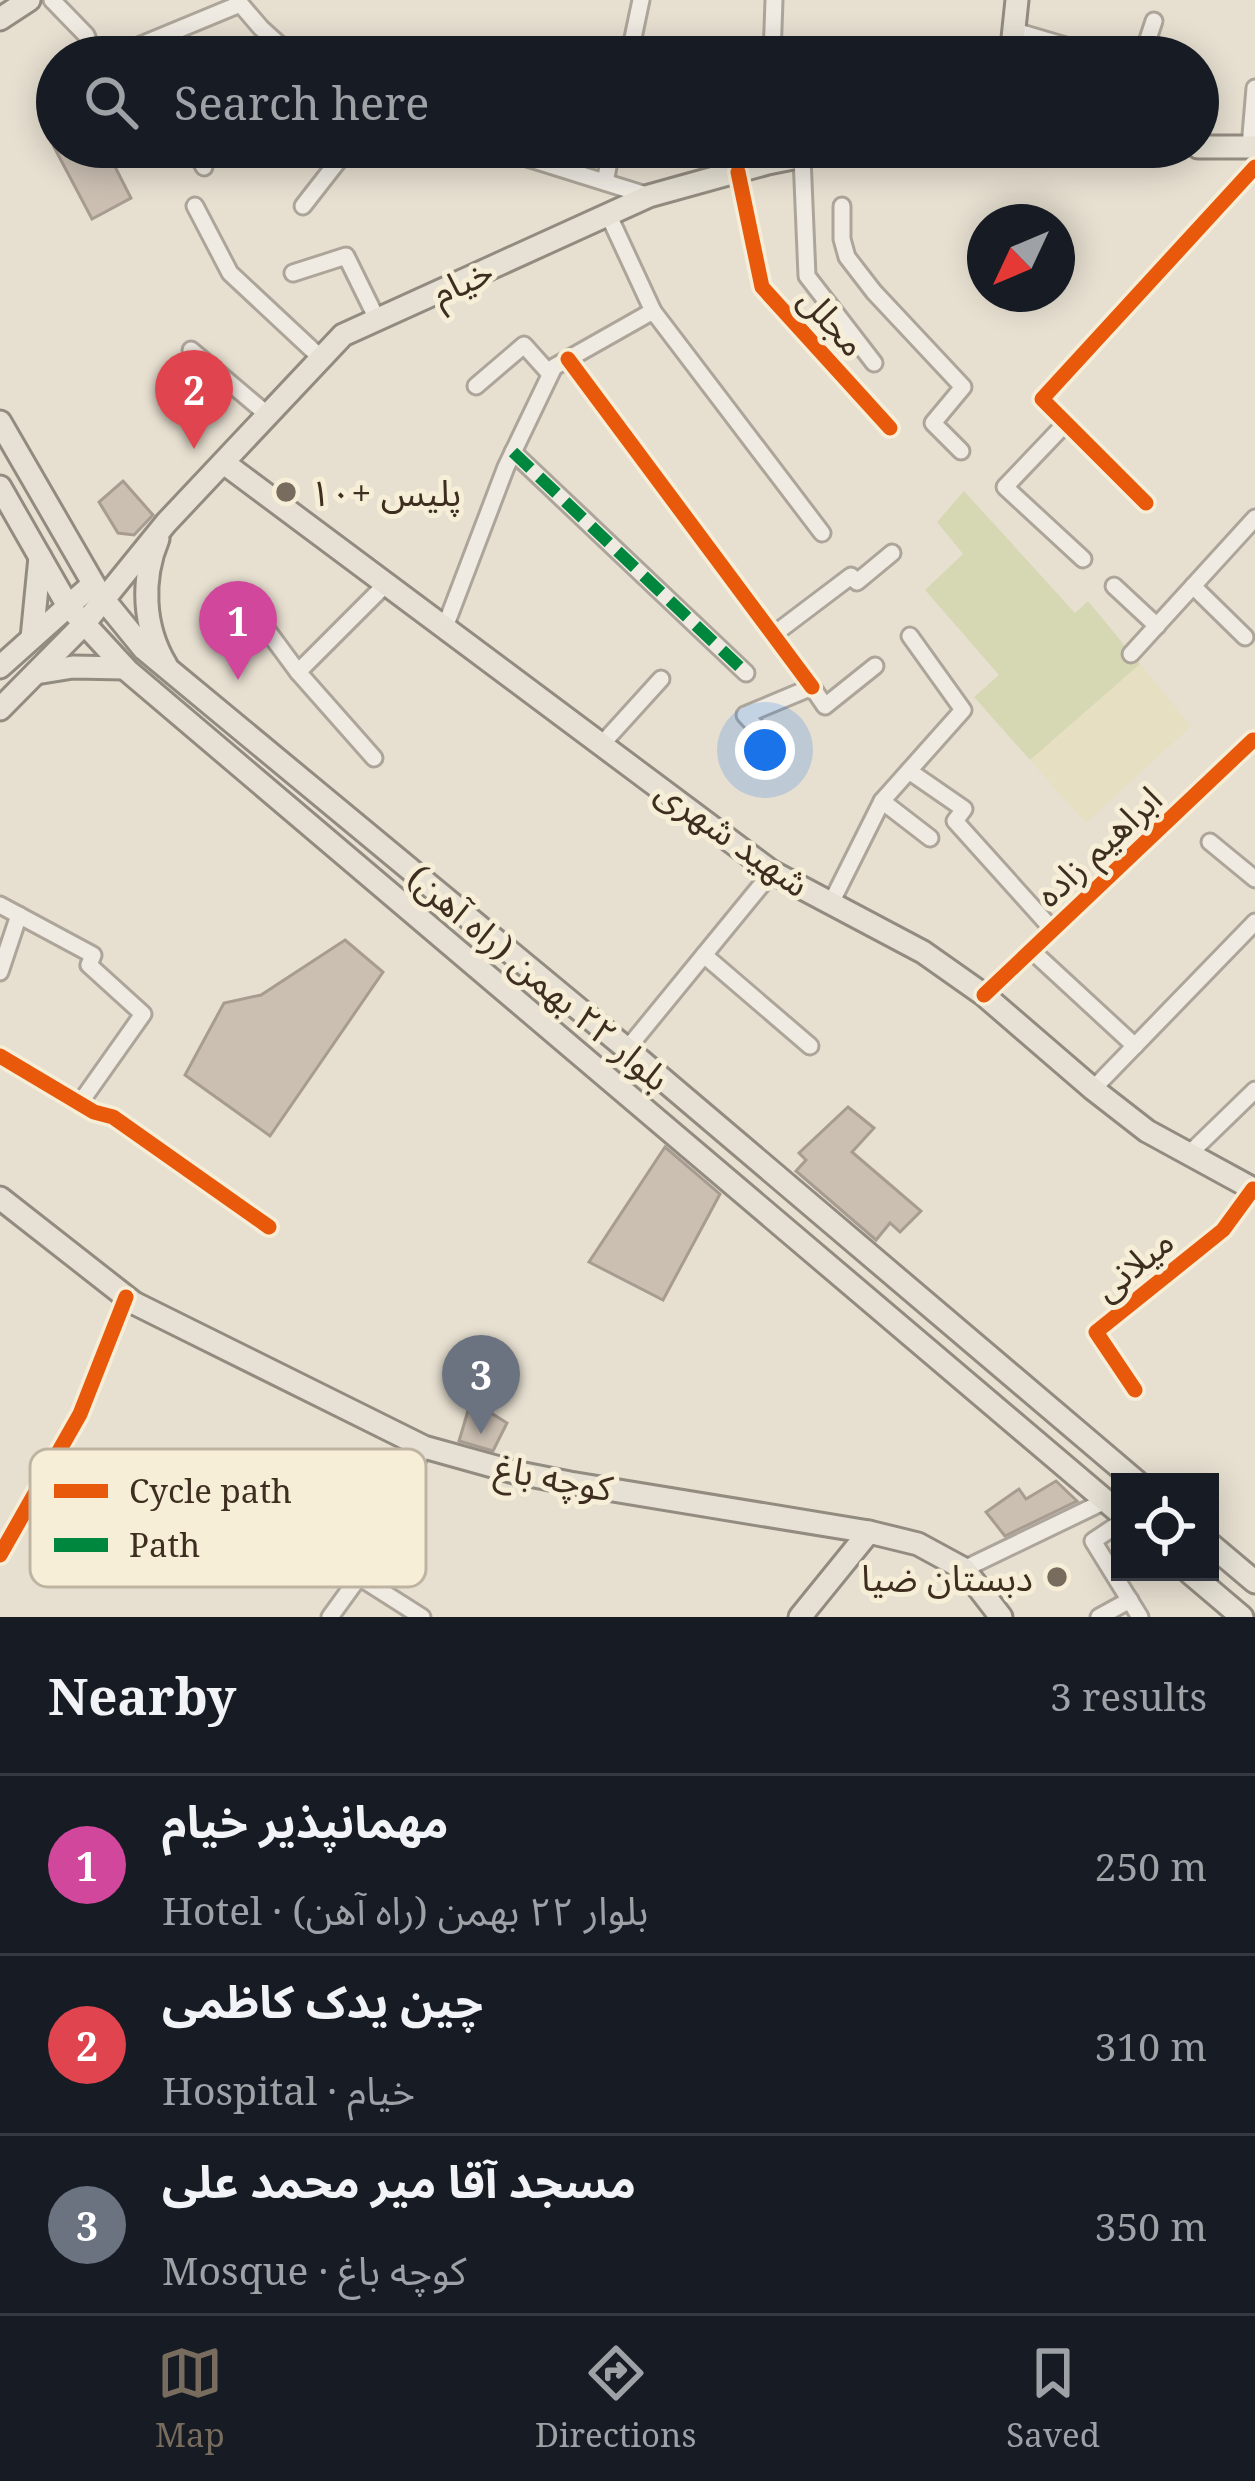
<!DOCTYPE html>
<meta charset="utf-8">
<style>
:root{--surface:#171b24;--page:#242831;--text:#f1f3f6;--muted:#9ea1a6;--line:#363941;--accent:#786c5e}
body{margin:0;font-family:"Noto Serif","Noto Sans Arabic",serif;background:var(--page);color:var(--text)}
.controls{position:absolute;right:36px;bottom:36px;display:grid;overflow:hidden;border-radius:0px;box-shadow:0 6px 30px #0003}
.controls button{width:108px;height:108px;display:grid;place-items:center;padding:0;border:0;border-bottom:3px solid var(--line);background:var(--surface);color:var(--text);font:60px sans-serif}
.compass{position:absolute;left:967px;top:204px;width:108px;height:108px;border-radius:50%;background:var(--surface);box-shadow:0 6px 30px #0003;rotate:226deg}
.you{position:absolute;left:765px;top:750px;width:42px;height:42px;margin:-30px;border:9px solid #fff;border-radius:50%;background:#1a73e8;box-shadow:0 0 0 18px #1a73e833}
.badge{display:grid;place-items:center;width:78px;height:78px;border-radius:50%;background:var(--accent);color:#fff;font-size:39px;font-weight:700}
.pin{position:absolute;translate:-50% -99px;filter:drop-shadow(0 3px 6px #0008)}
.pin::after{content:'';position:absolute;top:63px;width:42px;height:36px;background:inherit;clip-path:polygon(0 0,100% 0,50% 100%)}
.list{margin:0;padding:0;list-style:none}
h2{display:flex;justify-content:space-between;align-items:center;height:156px;margin:0;padding:0 48px;font-size:51px}
h2 small{font-size:39px;font-weight:400;color:var(--muted)}
.list li{display:grid;grid-template-columns:78px 1fr auto;gap:36px;align-items:center;box-sizing:border-box;height:180px;padding:0 48px;border-top:3px solid var(--line)}
.list b{display:block;font-size:45px;white-space:nowrap}
.list p{margin:0;font-size:39px;white-space:nowrap;color:var(--muted)}
.list em{font-size:39px;font-style:normal;color:var(--muted)}
.icon{flex:none;width:66px;height:66px;fill:none;stroke:currentColor;stroke-width:2;stroke-linecap:round;stroke-linejoin:round}
.map{position:relative;flex:none;width:1255px;height:1617px;overflow:hidden}
.search{position:absolute;background:var(--surface);box-shadow:0 6px 30px #0003;left:36px;right:36px;top:36px;height:132px;display:flex;align-items:center;gap:30px;box-sizing:border-box;padding:0 42px;border-radius:66px;color:var(--muted);font-size:45px}
.sheet{height:696px;background:var(--surface)}
nav{display:flex;justify-content:space-around;align-items:center;box-sizing:border-box;height:168px;border-top:3px solid var(--line);background:var(--surface);font-size:33px;color:var(--muted)}
nav a{display:grid;justify-items:center;gap:6px}
nav .on{color:var(--accent)}
.map>svg:first-child{display:block}
.farmland{fill:#e6dfc2}
.green{fill:#d6d7b3}
.building{fill:#cbbfb2;stroke:#a89c90;stroke-width:3}
.lines{fill:none;stroke-linecap:round;stroke-linejoin:round}
.minor-casing{stroke:#ada599;stroke-width:21}
.major-casing{stroke:#928b80;stroke-width:27}
.minor{stroke:#efebe3;stroke-width:15}
.major{stroke:#e6e1d4;stroke-width:21}
.quiet{stroke:#00873e;stroke-width:12;stroke-dasharray:24 12;stroke-linecap:butt}
.cycleway-casing{stroke:#f7eed8;stroke-width:22}
.cycleway{stroke:#e8590c;stroke-width:15}
.poi-dot{fill:#786c5e;stroke:#f7eed8;stroke-width:4.5}
.labels{text-anchor:middle;dominant-baseline:central;stroke-width:10;stroke-linejoin:round;paint-order:stroke}
.street-label{font-size:36px;fill:#3d2e20;stroke:#f7eed8}
.poi-label{font-size:36px;fill:#3d2e20;stroke:#f7eed8;text-anchor:start}
.key{fill:#f7eed8;stroke:#bfb4a1;stroke-width:3}
.key-label{font-size:33px;fill:#3d2e20}
</style>
<div class="map">
<svg width="1255" height="1617" viewBox="0 0 1255 1617">
<rect width="100%" height="100%" fill="#e7e0d1"/>
<polygon class="farmland" points="1140,664 1191,726 1086,823 1030,760"/>
<polygon class="green" points="964,491 1075,613 1088,601 1140,664 1030,760 974,697 999,675 925,590 963,554 937,522"/>
<g class="building">
<polygon points="54,147 105,147 131,198 92,219"/>
<polygon points="123,481 153,515 134,535 118,533 99,502"/>
<polygon points="345,940 383,972 270,1136 185,1075 224,1003 261,995"/>
<polygon points="848,1107 874,1128 852,1152 921,1211 900,1232 890,1223 876,1240 796,1171 806,1160 799,1153"/>
<polygon points="665,1147 720,1194 663,1300 589,1262"/>
<polygon points="470,1404 483,1408 507,1423 493,1451 459,1441"/>
<polygon points="1056,1481 1077,1501 1005,1536 986,1512 1019,1489 1026,1499"/>
</g>
<g class="lines">
<g class="minor-casing">
<g id="minor">
<polyline points="52,0 86,35 95,57"/>
<polyline points="237,0 261,28 293,57"/>
<polyline points="1015,31 1103,57"/>
<polyline points="112,57 240,4"/>
<polyline points="629,57 641,0"/>
<polyline points="772,57 774,0"/>
<polyline points="1142,57 1154,21"/>
<polyline points="193,147 204,167"/>
<polyline points="492,147 649,196"/>
<polyline points="1250,147 1255,88"/>
<polyline points="802,157 807,276 874,363"/>
<polyline points="738,172 762,287 890,428"/>
<polyline points="605,182 612,147"/>
<polyline points="195,206 230,273 321,358"/>
<polyline points="303,206 349,147"/>
<polyline points="842,206 842,239 847,257 874,292 963,387 933,423 961,451"/>
<polyline points="608,214 653,311 822,533"/>
<polyline points="293,273 346,256 377,319"/>
<polyline points="191,350 269,416"/>
<polyline points="568,359 812,687"/>
<polyline points="476,386 524,345 550,374"/>
<polyline points="1066,423 1005,487 1083,559"/>
<polyline points="513,452 746,673"/>
<polyline points="1146,503 1042,399 1255,167"/>
<polyline points="1114,586 1157,626"/>
<polyline points="1193,586 1245,637"/>
<polyline points="445,627 506,467 554,367 653,311"/>
<polyline points="267,630 298,672 374,758"/>
<polyline points="773,635 851,576 857,582 892,553"/>
<polyline points="1131,654 1255,518"/>
<polyline points="298,672 386,584"/>
<polyline points="771,743 745,715 812,687 825,706 875,666"/>
<polyline points="602,744 661,679"/>
<polyline points="909,771 964,809 955,821 1053,930"/>
<polyline points="882,801 930,838"/>
<polyline points="1210,842 1255,879"/>
<polyline points="831,903 882,801 963,710 910,636"/>
<polyline points="0,905 93,955 89,965 143,1014 80,1103"/>
<polyline points="1031,950 1135,1046"/>
<polyline points="704,955 810,1046"/>
<polyline points="0,972 19,915"/>
<polyline points="984,995 1253,740"/>
<polyline points="627,1049 772,872"/>
<polyline points="0,1056 94,1112 113,1117 269,1227"/>
<polyline points="1093,1089 1255,922"/>
<polyline points="1189,1154 1255,1090"/>
<polyline points="1135,1390 1096,1332 1223,1230 1253,1189"/>
<polyline points="56,1456 167,1528"/>
<polyline points="1120,1523 1093,1541 1140,1617"/>
<polyline points="0,1555 80,1414 126,1297"/>
<polyline points="964,1569 1105,1501"/>
<polyline points="359,1577 422,1617"/>
<polyline points="330,1617 359,1577 424,1447"/>
<polyline points="1099,1617 1130,1600"/>
</g>
</g>
<g class="major-casing">
<g id="major">
<polyline points="0,19 29,0"/>
<polyline points="1011,57 1017,0"/>
<polyline points="1198,147 1255,147"/>
<polyline points="0,422 100,595 144,649 627,1049 1137,1482"/>
<polyline points="224,463 772,872 923,952 984,995 1093,1089 1147,1131 1255,1190"/>
<polyline points="0,487 68,606 128,671 1120,1513"/>
<path d="M158,539C141,579 143,627 166,665"/>
<polyline points="32,638 40,557"/>
<polyline points="0,667 93,584"/>
<polyline points="36,673 73,667 125,668"/>
<polyline points="0,709 84,624 166,523 343,335 649,196 768,163 818,153 927,147"/>
<polyline points="0,1198 134,1303 424,1447 514,1472 570,1483 869,1532 918,1544 964,1569 1001,1617"/>
<polyline points="1210,1544 1255,1582"/>
<polyline points="1189,1572 1242,1617"/>
<polyline points="800,1617 869,1532"/>
</g>
</g>
<use href="#minor" class="minor"/>
<use href="#major" class="major"/>
<polyline class="quiet" points="513,452 746,673"/>
<g class="cycleway-casing">
<g id="cycleway">
<polyline points="738,172 762,287 890,428"/>
<polyline points="568,359 812,687"/>
<polyline points="1146,503 1042,399 1255,167"/>
<polyline points="984,995 1253,740"/>
<polyline points="0,1056 94,1112 113,1117 269,1227"/>
<polyline points="1135,1390 1096,1332 1223,1230 1253,1189"/>
<polyline points="0,1555 80,1414 126,1297"/>
</g>
</g>
<use href="#cycleway" class="cycleway"/>
</g>
<g class="poi-dot">
<circle cx="286" cy="492" r="12"/>
<circle cx="1057" cy="1577" r="12"/>
</g>
<g class="labels">
<g class="street-label">
<text transform="translate(462 281) rotate(-25)">خیام</text>
<text transform="translate(833 321) rotate(48)">مجلل</text>
<text transform="translate(733 837) rotate(35)">شهید شهری</text>
<text transform="translate(1098 846) rotate(-43)">ابراهیم زاده</text>
<text transform="translate(539 977) rotate(40)">بلوار ۲۲ بهمن (راه آهن)</text>
<text transform="translate(1133 1264) rotate(-39)">میلانی</text>
<text transform="translate(554 1477) rotate(11)">کوچه باغ</text>
</g>
<g class="poi-label">
<text x="310" y="492">پلیس +۱۰</text>
<text x="1033" y="1577" text-anchor="end">دبستان ضیا</text>
</g>
</g>
<rect x="30" y="1449" width="396" height="138" rx="18" class="key"/>
<rect x="54" y="1484" width="54" height="14" fill="#e8590c"/>
<rect x="54" y="1538" width="54" height="14" fill="#00873e"/>
<g class="key-label">
<text x="129" y="1503">Cycle path</text>
<text x="129" y="1557">Path</text>
</g>
</svg>
<div class="controls">
<button><svg class="icon" aria-label="locate" viewBox="0 0 24 24"><circle cx="12" cy="12" r="6"/><path d="M12 2v4M12 18v4M2 12h4M18 12h4"/></svg></button>
</div>
<svg class="compass" viewBox="-18 -18 36 36"><path d="M0-13l5 13h-10z" fill="#e53935"/><path d="M0 13l5-13h-10z" fill="#9ea1a6"/></svg>
<div class="you"></div>
<div class="pin badge" style="left:238px;top:680px;background:#d1479c">1</div>
<div class="pin badge" style="left:194px;top:449px;background:#e0444e">2</div>
<div class="pin badge" style="left:481px;top:1434px;background:#6b7280">3</div>
<div class="search"><svg class="icon" aria-label="search" viewBox="0 0 24 24"><circle cx="10" cy="10" r="6"/><path d="M15 15l6 6"/></svg>Search here</div>
</div>
<section class="sheet">
<h2>Nearby<small>3 results</small></h2>
<ul class="list">
<li><span class="badge" style="background:#d1479c">1</span><div><b>مهمانپذیر خیام</b><p>Hotel · بلوار ۲۲ بهمن (راه آهن)</p></div><em>250 m</em></li>
<li><span class="badge" style="background:#e0444e">2</span><div><b>چین یدک کاظمی</b><p>Hospital · خیام</p></div><em>310 m</em></li>
<li><span class="badge" style="background:#6b7280">3</span><div><b>مسجد آقا میر محمد علی</b><p>Mosque · کوچه باغ</p></div><em>350 m</em></li>
</ul>
</section>
<nav>
<a class="on"><svg class="icon" aria-label="map" viewBox="0 0 24 24"><path d="M3 6l6-2 6 2 6-2v14l-6 2-6-2-6 2zM9 4v14M15 6v14"/></svg>Map</a>
<a><svg class="icon" aria-label="directions" viewBox="0 0 24 24"><path d="M12 3l9 9-9 9-9-9zM9 14v-3h6M13 9l2 2-2 2"/></svg>Directions</a>
<a><svg class="icon" aria-label="saved" viewBox="0 0 24 24"><path d="M7 4h10v16l-5-4-5 4z"/></svg>Saved</a>
</nav>
